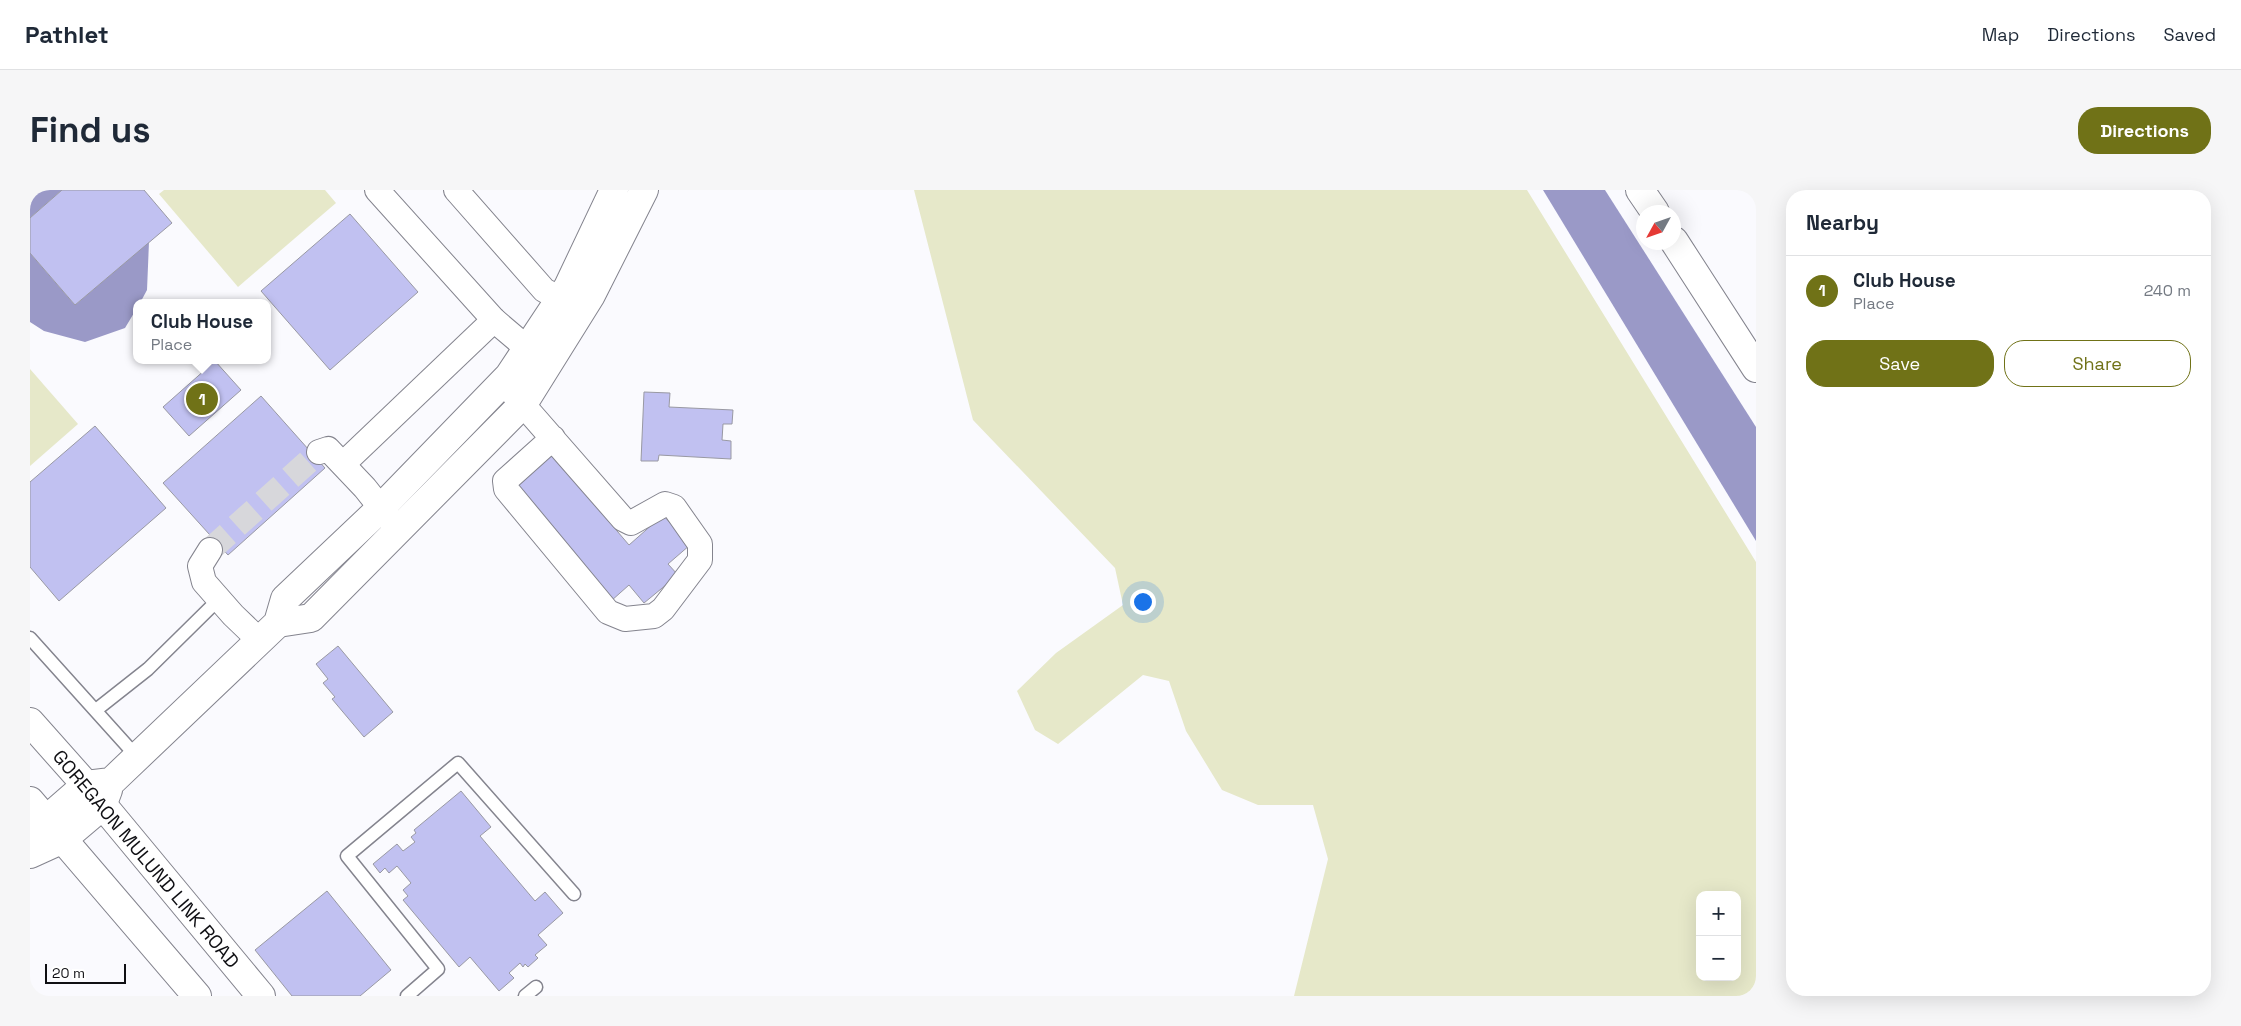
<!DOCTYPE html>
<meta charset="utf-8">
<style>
:root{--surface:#fff;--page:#f6f6f7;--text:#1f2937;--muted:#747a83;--line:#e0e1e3;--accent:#707217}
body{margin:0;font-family:"Space Grotesk",sans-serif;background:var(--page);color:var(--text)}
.controls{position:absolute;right:15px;bottom:15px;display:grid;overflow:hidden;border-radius:10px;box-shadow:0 5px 20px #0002}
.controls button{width:45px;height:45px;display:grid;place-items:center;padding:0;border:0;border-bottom:1px solid var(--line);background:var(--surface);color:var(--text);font:25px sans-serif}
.compass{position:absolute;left:1606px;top:15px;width:45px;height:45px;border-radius:50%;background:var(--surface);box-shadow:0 5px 20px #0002;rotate:230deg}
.scale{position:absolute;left:15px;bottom:12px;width:81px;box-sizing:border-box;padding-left:5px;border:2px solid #0f0f13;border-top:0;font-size:14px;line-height:18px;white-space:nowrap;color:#0f0f13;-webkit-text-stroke:4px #fff;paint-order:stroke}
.you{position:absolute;left:1112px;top:411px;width:18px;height:18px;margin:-12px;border:4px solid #fff;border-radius:50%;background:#1a73e8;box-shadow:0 0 0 8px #1a73e833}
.badge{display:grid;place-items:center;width:32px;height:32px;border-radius:50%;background:var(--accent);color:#fff;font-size:16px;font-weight:700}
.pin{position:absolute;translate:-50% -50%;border:2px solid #fff;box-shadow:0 1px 5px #0006}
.popup{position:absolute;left:103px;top:109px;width:138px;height:65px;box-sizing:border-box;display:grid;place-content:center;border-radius:10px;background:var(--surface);filter:drop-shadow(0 1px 4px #0005);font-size:16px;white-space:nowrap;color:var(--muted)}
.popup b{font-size:19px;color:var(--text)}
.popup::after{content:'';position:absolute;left:50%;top:100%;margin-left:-10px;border:10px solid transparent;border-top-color:var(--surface)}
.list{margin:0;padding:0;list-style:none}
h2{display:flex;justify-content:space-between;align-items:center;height:65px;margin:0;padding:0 20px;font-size:21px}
h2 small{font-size:16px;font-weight:400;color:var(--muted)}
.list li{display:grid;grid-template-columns:32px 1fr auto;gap:15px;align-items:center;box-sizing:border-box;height:70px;padding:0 20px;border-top:1px solid var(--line)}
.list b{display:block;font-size:19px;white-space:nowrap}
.list p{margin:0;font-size:16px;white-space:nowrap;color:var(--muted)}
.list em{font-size:16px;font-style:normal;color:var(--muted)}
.actions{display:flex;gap:10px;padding:15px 20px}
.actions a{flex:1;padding:11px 0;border:1px solid var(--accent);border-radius:20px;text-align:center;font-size:18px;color:var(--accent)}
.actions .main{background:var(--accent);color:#fff}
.map{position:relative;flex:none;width:1726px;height:806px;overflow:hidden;border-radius:20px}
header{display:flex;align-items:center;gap:30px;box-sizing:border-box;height:70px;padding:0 25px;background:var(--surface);border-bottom:1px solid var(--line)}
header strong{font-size:24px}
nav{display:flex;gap:28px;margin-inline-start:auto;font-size:18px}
.intro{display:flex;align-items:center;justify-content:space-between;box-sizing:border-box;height:120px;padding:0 30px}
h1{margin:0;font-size:35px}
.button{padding:12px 22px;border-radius:20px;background:var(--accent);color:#fff;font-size:18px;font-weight:700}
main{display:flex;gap:30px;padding:0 30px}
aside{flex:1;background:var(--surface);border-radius:20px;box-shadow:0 5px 20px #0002}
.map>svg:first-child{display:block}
.green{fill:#e6e8c9;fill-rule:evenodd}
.water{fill:#9a99c7}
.building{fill:#c1c1f1;stroke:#9999a3}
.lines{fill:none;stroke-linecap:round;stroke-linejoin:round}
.street-tunnel{stroke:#d7d7db;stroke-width:24;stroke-dasharray:24 12;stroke-linecap:butt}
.lane-casing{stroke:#84848e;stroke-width:15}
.street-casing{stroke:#84848e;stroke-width:26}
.secondary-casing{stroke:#84848e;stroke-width:30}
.lane{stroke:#fff;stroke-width:12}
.street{stroke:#fff;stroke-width:24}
.secondary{stroke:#fff;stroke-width:28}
.labels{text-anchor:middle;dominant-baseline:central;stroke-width:5;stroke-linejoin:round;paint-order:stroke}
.street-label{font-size:19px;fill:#0f0f13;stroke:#fff}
</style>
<header>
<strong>Pathlet</strong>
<nav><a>Map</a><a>Directions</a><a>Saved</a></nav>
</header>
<div class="intro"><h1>Find us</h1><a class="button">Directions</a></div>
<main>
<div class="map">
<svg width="1726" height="806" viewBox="0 0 1726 806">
<rect width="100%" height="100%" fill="#fafafe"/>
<g class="green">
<polygon points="134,0 295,0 306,13 208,97 129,4"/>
<path d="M884,0H1497L1726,372V806H1264L1298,669L1283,615H1228L1192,600L1156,541L1139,491L1113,485L1028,554L1005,540L987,501L1026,463L1093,415L1085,378L943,230ZM1670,705H1707V787H1670Z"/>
<polygon points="0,179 48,234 0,276"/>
</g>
<g class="water">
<polygon points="0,0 32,0 0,28"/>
<polygon points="1513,0 1575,0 1726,237 1726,351"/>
<polygon points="119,52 117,100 110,113 107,113 107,118 95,138 55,152 14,141 0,132 0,63 45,115"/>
</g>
<g class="building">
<polygon points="32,0 114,0 142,33 45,115 0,63 0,28"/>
<polygon points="320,24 388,102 300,180 231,101"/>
<polygon points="185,171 211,200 159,246 133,217"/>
<polygon points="614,202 640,203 639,217 703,220 702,234 693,234 692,250 701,251 701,269 629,265 628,271 611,271"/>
<polygon points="231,206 295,278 198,365 133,293"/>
<polygon points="65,236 136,318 29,411 0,377 0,292"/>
<polygon points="518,260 599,355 633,325 660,355 638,374 648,385 614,413 599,395 581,411 480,293"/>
<polygon points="308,456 363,522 334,547 302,509 305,507 293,493 298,489 286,474"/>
<polygon points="431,601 461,637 450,646 505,711 515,702 533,723 508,745 517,755 505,765 508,768 498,777 495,774 493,777 490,773 479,783 484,788 469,801 440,767 429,777 373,710 378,706 373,700 381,693 367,676 359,683 355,678 350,683 343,674 367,654 373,661 385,652 381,647 386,643 384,640"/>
<polygon points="297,701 361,780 330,806 262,806 225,760"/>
</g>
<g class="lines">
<polyline class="street-tunnel" points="180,360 289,262"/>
<g class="lane-casing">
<g id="lane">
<polyline points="0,448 108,568"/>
<polyline points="66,520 118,479 189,409"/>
<polyline points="377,806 408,779 317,666 428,573 544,704"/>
<polyline points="495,806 506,797"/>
</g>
</g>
<g class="street-casing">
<g id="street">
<polyline points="347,0 464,130 511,170"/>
<polyline points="426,0 514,100 530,109"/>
<polyline points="481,201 593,329 601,333 635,314 644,317 670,354 670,370 633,419 624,426 595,429 578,422 476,299 475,291 523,248"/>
<polyline points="289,262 298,259 335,298 369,341"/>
<polyline points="313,274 464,130"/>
<polyline points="180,360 170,376 174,392 203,425 229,450"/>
</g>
</g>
<g class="secondary-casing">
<g id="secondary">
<polyline points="1610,0 1625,22"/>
<polyline points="1644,51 1726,178"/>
<polyline points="248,433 281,428 493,214 561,105 614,0"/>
<polyline points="0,532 56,595 231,806"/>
<polyline points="0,611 167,806"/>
<polyline points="0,640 17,629 56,595 81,592 248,433 255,409 351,318 479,186 538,97 584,0"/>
<polyline points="0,664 33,649 72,616 78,600"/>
</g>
</g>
<use href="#lane" class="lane"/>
<use href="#street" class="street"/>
<use href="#secondary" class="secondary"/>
</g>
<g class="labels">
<g class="street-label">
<text transform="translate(116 669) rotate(50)">GOREGAON MULUND LINK ROAD</text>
</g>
</g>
</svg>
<div class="controls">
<button>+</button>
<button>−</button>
</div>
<svg class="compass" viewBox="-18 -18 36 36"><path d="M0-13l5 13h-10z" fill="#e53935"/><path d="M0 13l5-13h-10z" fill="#747a83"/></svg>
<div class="scale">20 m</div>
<div class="you"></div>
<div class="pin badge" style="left:172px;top:209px">1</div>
<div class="popup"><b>Club House</b>Place</div>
</div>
<aside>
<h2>Nearby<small></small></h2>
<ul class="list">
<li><span class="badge">1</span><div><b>Club House</b><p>Place</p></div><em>240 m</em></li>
</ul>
<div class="actions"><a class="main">Save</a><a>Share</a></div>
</aside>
</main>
